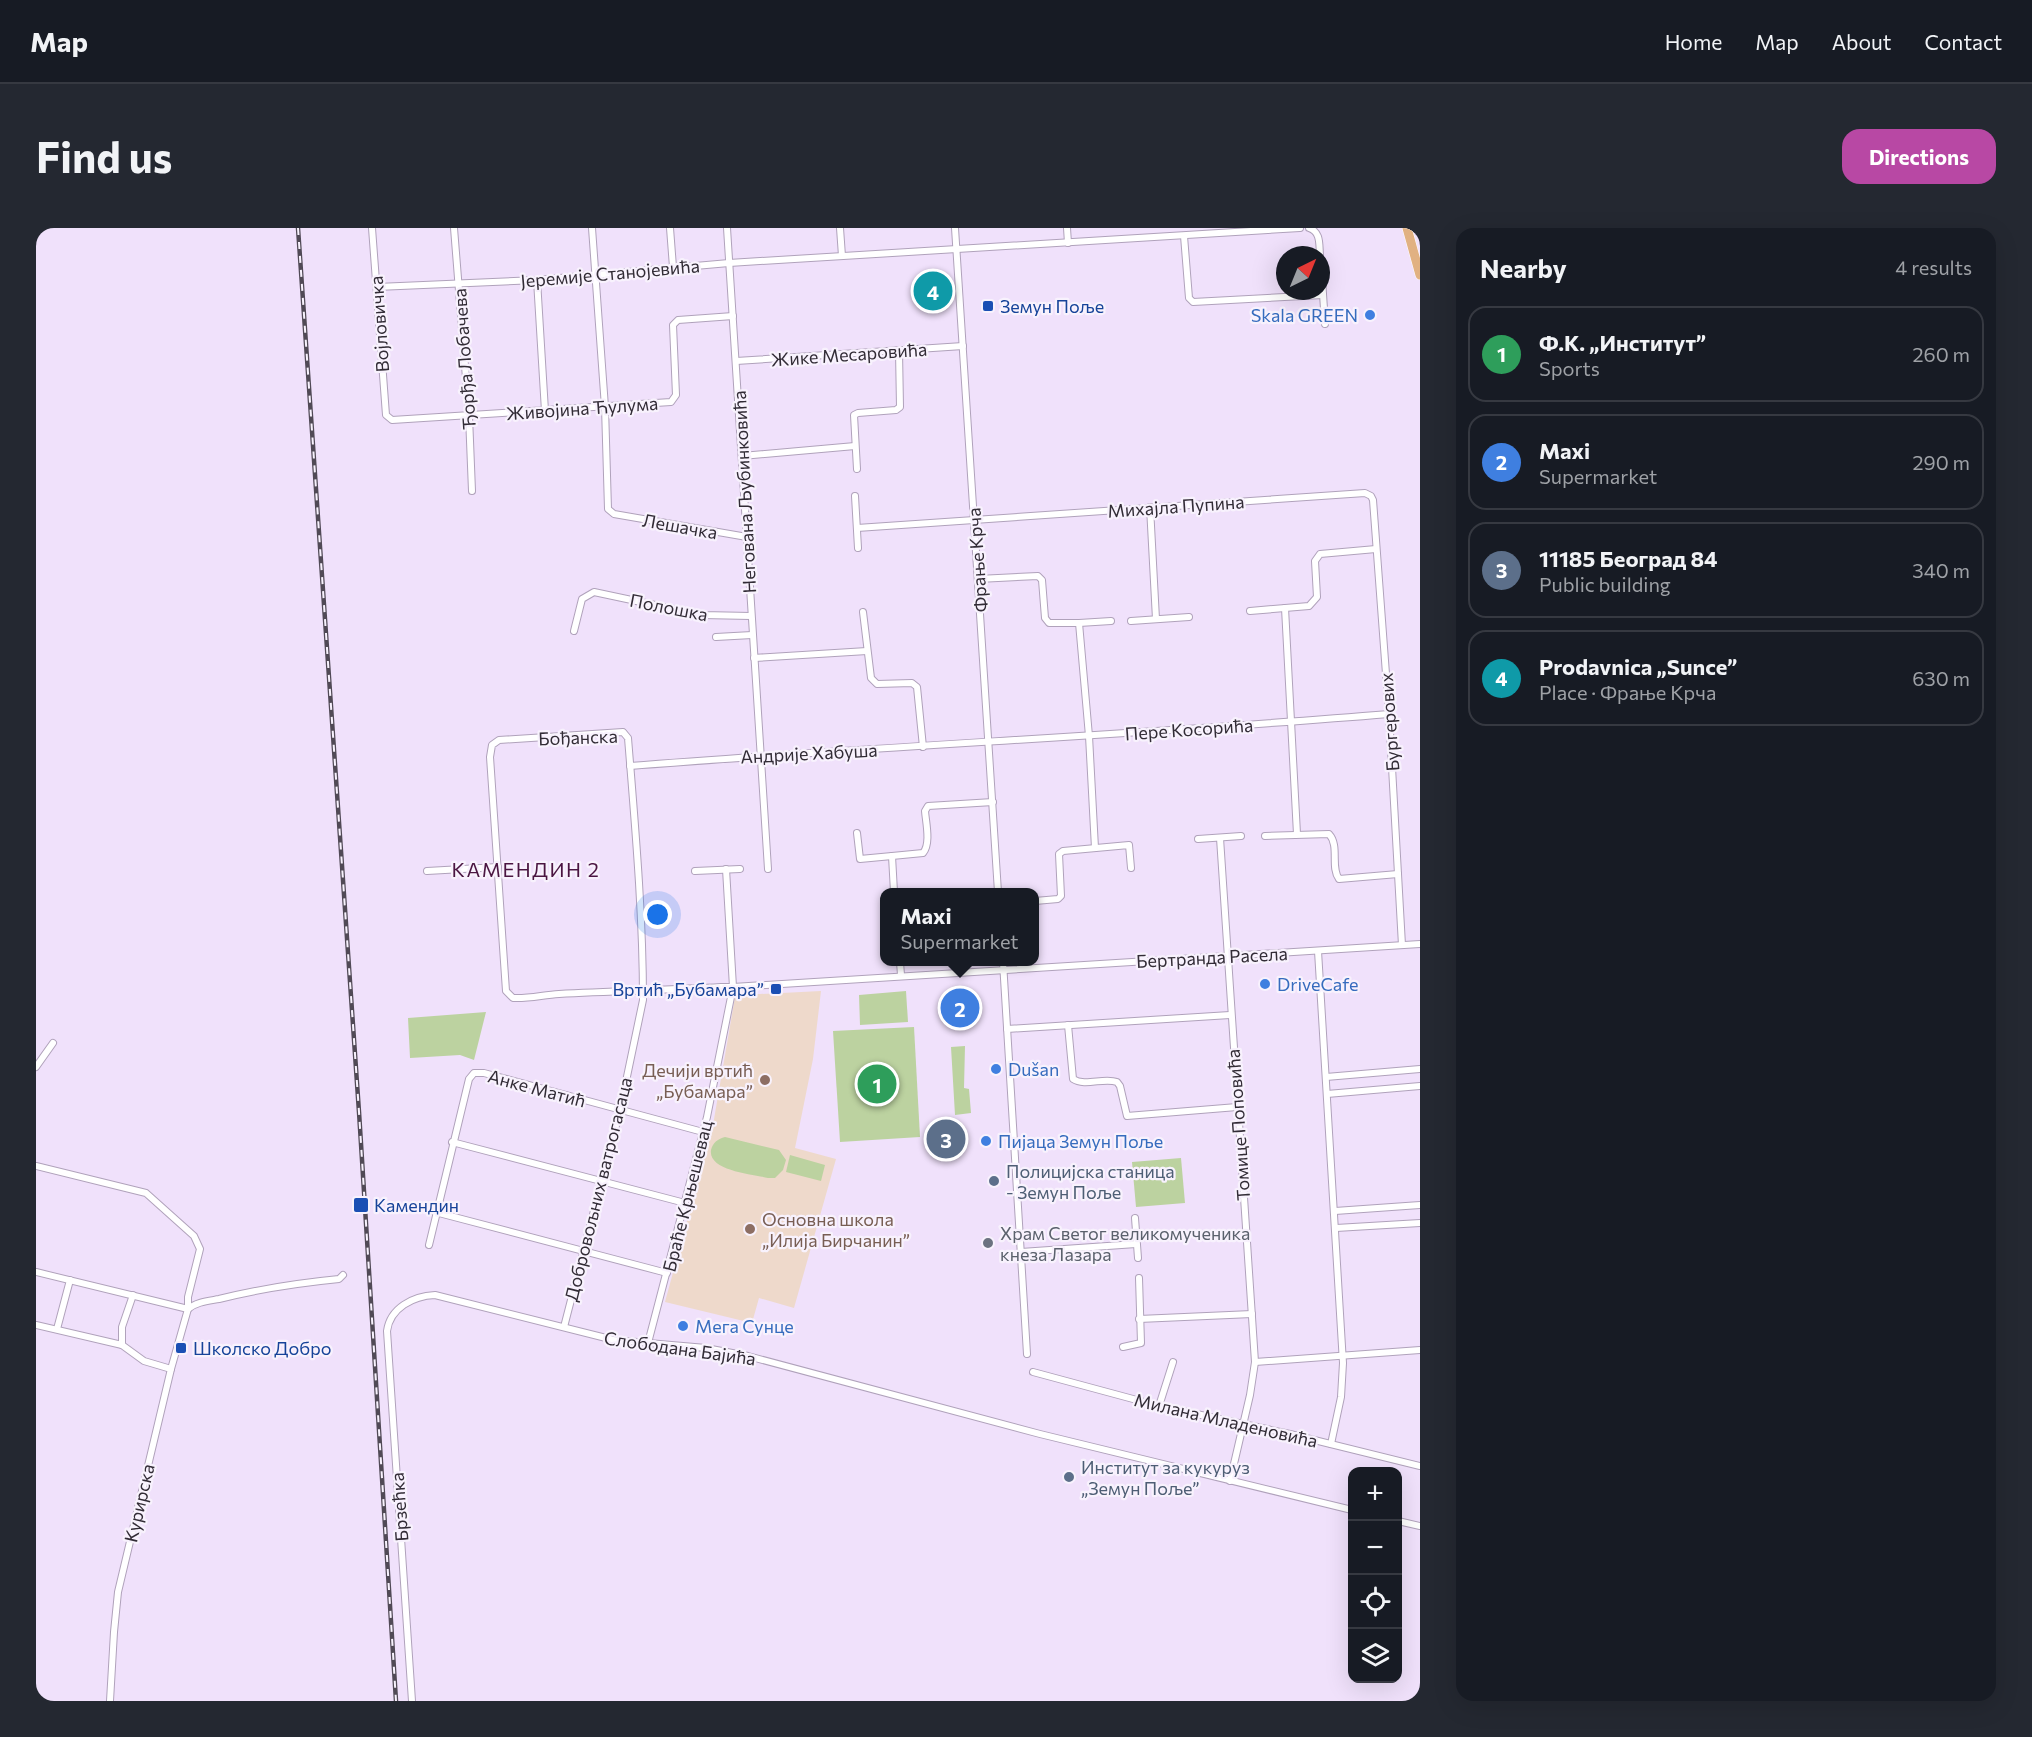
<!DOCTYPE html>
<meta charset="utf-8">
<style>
:root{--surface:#171b24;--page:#242831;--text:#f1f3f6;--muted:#9ea1a6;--line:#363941;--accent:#b848a4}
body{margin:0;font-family:Commissioner,sans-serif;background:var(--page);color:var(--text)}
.controls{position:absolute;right:18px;bottom:18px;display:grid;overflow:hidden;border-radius:12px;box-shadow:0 6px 24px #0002}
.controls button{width:54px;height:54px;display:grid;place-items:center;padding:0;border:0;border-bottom:2px solid var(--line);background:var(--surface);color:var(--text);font:30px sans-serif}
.compass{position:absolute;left:1240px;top:18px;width:54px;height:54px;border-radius:50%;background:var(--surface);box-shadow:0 6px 24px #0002;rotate:43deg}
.you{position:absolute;left:622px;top:687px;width:21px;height:21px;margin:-15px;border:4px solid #fff;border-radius:50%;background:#1a73e8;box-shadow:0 0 0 9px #1a73e833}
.badge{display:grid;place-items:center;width:39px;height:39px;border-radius:50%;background:var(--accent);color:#fff;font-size:20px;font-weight:700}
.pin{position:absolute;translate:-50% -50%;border:3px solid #fff;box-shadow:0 2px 6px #0006}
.popup{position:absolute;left:844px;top:660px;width:159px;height:78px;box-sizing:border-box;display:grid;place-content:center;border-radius:12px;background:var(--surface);filter:drop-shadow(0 2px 4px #0005);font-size:20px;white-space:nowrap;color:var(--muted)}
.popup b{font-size:22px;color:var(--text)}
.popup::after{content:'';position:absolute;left:50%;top:100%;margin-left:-12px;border:12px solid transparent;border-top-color:var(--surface)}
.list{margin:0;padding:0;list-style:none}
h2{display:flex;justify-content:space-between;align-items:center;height:78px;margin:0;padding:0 24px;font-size:26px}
h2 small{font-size:20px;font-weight:400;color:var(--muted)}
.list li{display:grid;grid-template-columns:39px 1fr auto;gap:18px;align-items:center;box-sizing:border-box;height:96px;margin:0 12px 12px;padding:0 12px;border:2px solid var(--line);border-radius:18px}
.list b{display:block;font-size:22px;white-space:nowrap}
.list p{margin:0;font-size:20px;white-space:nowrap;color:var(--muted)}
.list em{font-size:20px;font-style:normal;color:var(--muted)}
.icon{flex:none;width:33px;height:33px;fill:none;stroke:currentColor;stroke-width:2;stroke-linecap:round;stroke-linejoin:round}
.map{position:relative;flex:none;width:1384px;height:1473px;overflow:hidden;border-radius:18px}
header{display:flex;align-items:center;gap:36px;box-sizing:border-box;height:84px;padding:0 30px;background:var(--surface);border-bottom:2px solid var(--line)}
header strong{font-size:28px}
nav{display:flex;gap:33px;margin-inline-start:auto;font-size:21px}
.intro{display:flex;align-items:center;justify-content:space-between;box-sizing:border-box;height:144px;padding:0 36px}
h1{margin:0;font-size:42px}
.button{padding:15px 27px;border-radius:18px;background:var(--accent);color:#fff;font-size:21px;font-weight:700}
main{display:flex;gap:36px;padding:0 36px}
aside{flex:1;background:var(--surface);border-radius:18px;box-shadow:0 6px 24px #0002}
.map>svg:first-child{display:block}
.education{fill:#eed9cb}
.green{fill:#bcd2a0}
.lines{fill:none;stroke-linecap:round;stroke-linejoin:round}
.street-casing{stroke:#b0a2bb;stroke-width:8}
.primary-casing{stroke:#fff;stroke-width:10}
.street{stroke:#fff;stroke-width:6}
.primary{stroke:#e1b182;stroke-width:9}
.rail-casing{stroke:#514a56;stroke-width:4.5}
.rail{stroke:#f8f2fd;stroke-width:2;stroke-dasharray:7;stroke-linecap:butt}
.transit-dot{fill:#1a4fb4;stroke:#f8f2fd;stroke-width:2}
.shop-dot{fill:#3f7fe0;stroke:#f8f2fd;stroke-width:2}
.education-dot{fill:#8d6e63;stroke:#f8f2fd;stroke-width:2}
.service-dot{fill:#5c6f8a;stroke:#f8f2fd;stroke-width:2}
.worship-dot{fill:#6b7280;stroke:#f8f2fd;stroke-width:2}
.labels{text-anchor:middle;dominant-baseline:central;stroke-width:4.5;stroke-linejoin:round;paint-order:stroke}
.street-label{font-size:18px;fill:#322c36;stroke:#f8f2fd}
.transit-label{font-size:18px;fill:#164399;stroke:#f8f2fd;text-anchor:start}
.shop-label{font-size:18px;fill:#366cbe;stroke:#f8f2fd;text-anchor:start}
.education-label{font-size:18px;fill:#785e54;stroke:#f8f2fd;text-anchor:end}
.service-label{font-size:18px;fill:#4e5e75;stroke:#f8f2fd;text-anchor:start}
.worship-label{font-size:18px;fill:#5b616d;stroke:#f8f2fd;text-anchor:start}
.neighbourhood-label{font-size:20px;letter-spacing:1.5px;fill:#4b1642;stroke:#f8f2fd}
</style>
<header>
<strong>Map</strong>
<nav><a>Home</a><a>Map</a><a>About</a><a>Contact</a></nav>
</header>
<div class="intro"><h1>Find us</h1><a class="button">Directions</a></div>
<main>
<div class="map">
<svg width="1384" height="1473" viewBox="0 0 1384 1473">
<rect width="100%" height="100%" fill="#f0e1fb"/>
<polygon class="education" points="785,763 777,831 759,920 800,931 758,1080 723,1070 716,1095 629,1074 677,897 699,769 704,767"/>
<g class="green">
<polygon points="870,763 872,794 824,797 823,767"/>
<polygon points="450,784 438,832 424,827 374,830 372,790"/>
<polygon points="878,799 884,909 804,914 797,803"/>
<polygon points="929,818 928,860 933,861 935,885 919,887 915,819"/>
<path d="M689,909L743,922L750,932L747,942L739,950H732C716,946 672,943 675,922C677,914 682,911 689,909Z"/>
<polygon points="754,927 789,937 785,953 750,944"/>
<polygon points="1145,930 1149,975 1100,979 1096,934"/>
</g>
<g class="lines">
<g class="street-casing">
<g id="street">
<polyline points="336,0 350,187 356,192 635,174 640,167 637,97 642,92 697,88"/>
<polyline points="418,0 433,188 436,263"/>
<polyline points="556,0 569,179 572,281 578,286 711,309"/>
<polyline points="634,0 637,39"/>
<polyline points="691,0 732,641"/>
<polyline points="804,0 806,28"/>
<polyline points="919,0 962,664"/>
<polyline points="1031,0 1032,15"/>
<path d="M1273,0C1285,4 1283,16 1284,27"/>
<polyline points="1148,8 1153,70 1157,74 1287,67"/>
<polyline points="1285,36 1289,96"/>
<polyline points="501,52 509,183"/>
<polyline points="341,59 501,52 693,35 1264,0"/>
<polyline points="700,133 927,118"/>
<polyline points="706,228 819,218"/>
<polyline points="821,241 818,187 822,185 860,182 864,179 863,123"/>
<polyline points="819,268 822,320"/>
<polyline points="1114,279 1120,391"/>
<polyline points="821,300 1329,265 1335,268 1337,272 1353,486 1366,717"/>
<polyline points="942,351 1002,348 1006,352 1009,390 1013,395 1043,395 1053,508 1059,620"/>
<polyline points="1249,380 1261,606"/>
<polyline points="1214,383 1273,378 1281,369 1279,333 1284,326 1340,321"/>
<polyline points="827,384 835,450 841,456 876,455 881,459 887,519"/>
<polyline points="1095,393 1153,389"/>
<polyline points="1043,395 1075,393"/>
<polyline points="538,403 546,371 558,364 666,387 715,388"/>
<polyline points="680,409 716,407"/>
<polyline points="718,430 831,423"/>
<path d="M594,538C847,518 1100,507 1353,486"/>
<polyline points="821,605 824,631 856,628"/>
<path d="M1229,608L1293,606C1304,618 1294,639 1303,651L1362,646"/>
<polyline points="1184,610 1219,1134 1214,1167 1194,1253"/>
<polyline points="1162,611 1205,608"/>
<polyline points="391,643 462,639"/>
<polyline points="659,643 704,641"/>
<path d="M858,664L856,628L887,625C895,616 890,595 889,583L892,578L957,574"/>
<polyline points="999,673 1022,671 1025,668 1023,626 1027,623 1093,617 1095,640"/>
<polyline points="1282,723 1307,1135 1305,1169 1295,1216"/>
<polyline points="864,734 865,747"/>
<polyline points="967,734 991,1126"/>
<path d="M1032,797L1037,851C1049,859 1068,849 1081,854L1084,858L1091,888L1201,879"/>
<polyline points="971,801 1194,787"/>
<polyline points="0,839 17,815"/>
<polyline points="1290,849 1384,841"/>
<polyline points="1291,866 1384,858"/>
<polyline points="416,914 649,975"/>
<polyline points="0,938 110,965 158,1008 164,1021 152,1069 152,1081 135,1141 82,1364 78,1404 74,1473"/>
<polyline points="1299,983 1384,977"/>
<polyline points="399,984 631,1045"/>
<polyline points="1099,990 1102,1030"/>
<polyline points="1300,1000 1384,995"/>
<polyline points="393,1017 433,851 438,845 448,845 667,904"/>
<polyline points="985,1024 1100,1016"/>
<polyline points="0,1044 152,1081"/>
<path d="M152,1081C160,1074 172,1073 183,1071C223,1061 262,1055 303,1051L307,1047"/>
<polyline points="1103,1091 1216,1086"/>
<polyline points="0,1097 86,1117 108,1133 135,1141"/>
<path d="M528,1099L584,882L607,772C607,685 599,597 592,510L587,504L463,512L456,517L454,529L470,763L477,770C492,771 507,767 523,766C577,763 631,762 685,759H697L1384,716"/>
<polyline points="21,1101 34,1052"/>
<polyline points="612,1115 671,889 697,759 690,641"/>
<polyline points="86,1117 86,1099 97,1067"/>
<polyline points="1087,1119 1105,1115 1103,1050"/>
<polyline points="1219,1134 1384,1122"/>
<polyline points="997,1144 1123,1178 1254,1206 1384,1238"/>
<polyline points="1123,1178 1137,1134"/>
<polyline points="1362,1293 1384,1298"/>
<path d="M376,1473L351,1103C354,1080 377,1068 399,1067L578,1112L670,1120L712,1128L1004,1206L1316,1282"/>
</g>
</g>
<g class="primary-casing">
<polyline id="primary" points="1371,0 1384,47"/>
</g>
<use href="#street" class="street"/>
<use href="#primary" class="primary"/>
<g class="rail-casing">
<polyline id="rail" points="262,0 323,884 360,1473"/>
</g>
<use href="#rail" class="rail"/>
</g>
<g class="transit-dot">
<rect x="946" y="72" width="12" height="12" rx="3"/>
<rect x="734" y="755" width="12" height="12" rx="3"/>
<rect x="317" y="969" width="16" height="16" rx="3"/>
<rect x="139" y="1114" width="12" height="12" rx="3"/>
</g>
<g class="shop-dot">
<circle cx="1334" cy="87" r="6"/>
<circle cx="1229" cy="756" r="6"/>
<circle cx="960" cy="841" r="6"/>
<circle cx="950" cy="913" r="6"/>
<circle cx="647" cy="1098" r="6"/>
</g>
<g class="education-dot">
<circle cx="729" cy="852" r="6"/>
<circle cx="714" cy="1001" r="6"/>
</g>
<g class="service-dot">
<circle cx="958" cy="953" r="6"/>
<circle cx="1033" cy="1249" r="6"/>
</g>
<circle class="worship-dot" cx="952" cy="1015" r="6"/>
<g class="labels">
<g class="street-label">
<text transform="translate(574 45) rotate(-5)">Јеремије Станојевића</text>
<text transform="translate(343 96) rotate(-94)">Војловичка</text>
<text transform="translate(813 126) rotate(-4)">Жике Месаровића</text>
<text transform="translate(428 131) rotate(-94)">Ђорђа Лобачева</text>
<text transform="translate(546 180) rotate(-4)">Живојина Ћулума</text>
<text transform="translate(708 264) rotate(-93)">Негована Љубинковића</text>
<text transform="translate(1140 278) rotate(-4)">Михајла Пупина</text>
<text transform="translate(644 298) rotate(10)">Лешачка</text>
<text transform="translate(941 332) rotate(-94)">Фрање Крча</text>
<text transform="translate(633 379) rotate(11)">Полошка</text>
<text transform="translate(1353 494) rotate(-94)">Бургерових</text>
<text transform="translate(1153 501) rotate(-4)">Пере Косорића</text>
<text transform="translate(542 509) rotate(-2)">Бођанска</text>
<text transform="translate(773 525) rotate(-3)">Андрије Хабуша</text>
<text transform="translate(1176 729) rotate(-3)">Бертранда Расела</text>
<text transform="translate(501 860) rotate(15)">Анке Матић</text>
<text transform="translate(1202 897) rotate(-94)">Томице Поповића</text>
<text transform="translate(562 961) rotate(-76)">Добровољних ватрогасаца</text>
<text transform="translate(651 968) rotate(-76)">Браће Крњешевац</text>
<text transform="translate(644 1120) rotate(8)">Слободана Бајића</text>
<text transform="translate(1190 1192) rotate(13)">Милана Младеновића</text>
<text transform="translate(103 1275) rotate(-77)">Курирска</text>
<text transform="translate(363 1279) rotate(-94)">Брзећка</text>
</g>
<g class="transit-label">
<text x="964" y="78">Земун Поље</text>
<text x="728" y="761" text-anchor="end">Вртић „Бубамара”</text>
<text x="338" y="977">Камендин</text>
<text x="157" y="1120">Школско Добро</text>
</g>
<g class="shop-label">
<text x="1322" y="87" text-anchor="end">Skala GREEN</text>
<text x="1241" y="756">DriveCafe</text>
<text x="972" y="841">Dušan</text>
<text x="962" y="913">Пијаца Земун Поље</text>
<text x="659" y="1098">Мега Сунце</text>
</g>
<g class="education-label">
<text x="717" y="842">Дечији вртић<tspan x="717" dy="21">„Бубамара”</tspan></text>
<text x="726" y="991" text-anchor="start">Основна школа<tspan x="726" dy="21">„Илија Бирчанин”</tspan></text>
</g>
<g class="service-label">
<text x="970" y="943">Полицијска станица<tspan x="970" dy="21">- Земун Поље</tspan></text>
<text x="1045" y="1239">Институт за кукуруз<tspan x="1045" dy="21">„Земун Поље”</tspan></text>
</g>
<g class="worship-label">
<text x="964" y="1005">Храм Светог великомученика<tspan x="964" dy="21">кнеза Лазара</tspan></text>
</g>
<g class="neighbourhood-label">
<text x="490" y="641">КАМЕНДИН 2</text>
</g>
</g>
</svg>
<div class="controls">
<button>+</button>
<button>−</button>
<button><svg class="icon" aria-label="locate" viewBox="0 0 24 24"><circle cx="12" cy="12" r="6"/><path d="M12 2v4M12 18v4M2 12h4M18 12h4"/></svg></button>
<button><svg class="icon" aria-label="layers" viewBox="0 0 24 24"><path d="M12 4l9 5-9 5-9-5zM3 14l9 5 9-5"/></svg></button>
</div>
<svg class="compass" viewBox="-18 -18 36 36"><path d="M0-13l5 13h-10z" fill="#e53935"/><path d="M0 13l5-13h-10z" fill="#9ea1a6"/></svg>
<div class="you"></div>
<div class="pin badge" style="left:841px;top:856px;background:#2e9e5b">1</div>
<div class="pin badge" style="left:924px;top:780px;background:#3f7fe0">2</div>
<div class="popup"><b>Maxi</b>Supermarket</div>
<div class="pin badge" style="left:910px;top:911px;background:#5c6f8a">3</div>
<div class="pin badge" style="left:897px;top:63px;background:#0f9aa8">4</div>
</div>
<aside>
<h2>Nearby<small>4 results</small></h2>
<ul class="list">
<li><span class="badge" style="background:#2e9e5b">1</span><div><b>Ф.К. „Институт”</b><p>Sports</p></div><em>260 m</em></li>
<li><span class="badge" style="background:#3f7fe0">2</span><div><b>Maxi</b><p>Supermarket</p></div><em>290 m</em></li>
<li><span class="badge" style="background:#5c6f8a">3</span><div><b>11185 Београд 84</b><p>Public building</p></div><em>340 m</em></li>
<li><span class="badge" style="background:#0f9aa8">4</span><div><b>Prodavnica „Sunce”</b><p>Place · Фрање Крча</p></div><em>630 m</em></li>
</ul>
</aside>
</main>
